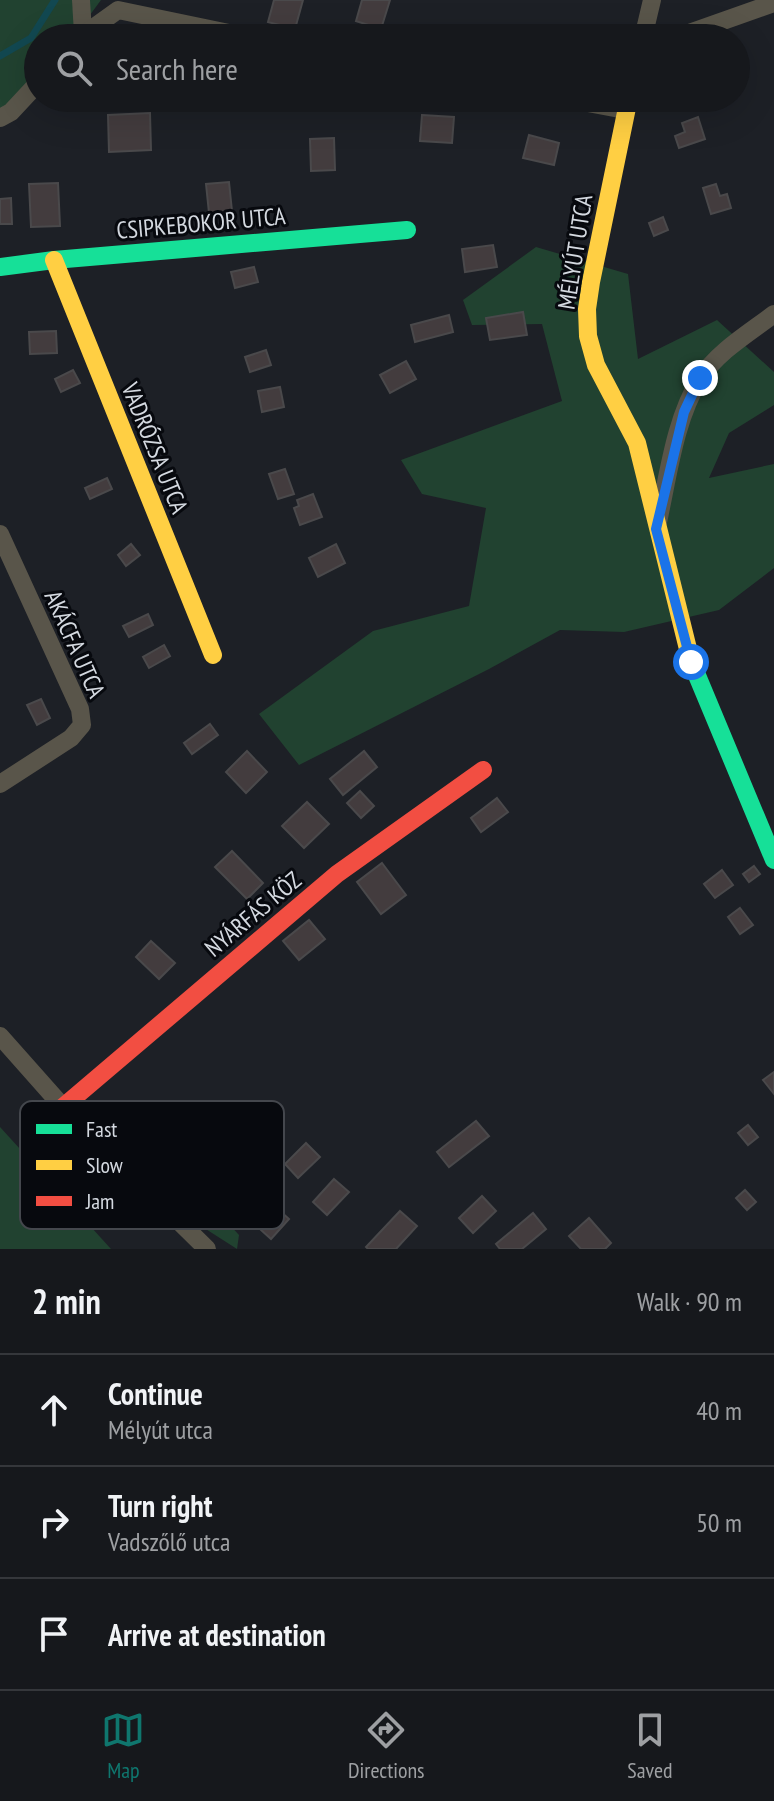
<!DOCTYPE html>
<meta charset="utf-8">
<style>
:root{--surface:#16181c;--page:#232529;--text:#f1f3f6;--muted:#9ea0a3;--line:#35373b;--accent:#0f766e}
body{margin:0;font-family:"PT Sans Narrow",sans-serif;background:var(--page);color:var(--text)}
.stop{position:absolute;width:24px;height:24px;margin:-18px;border:6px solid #1a73e8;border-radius:50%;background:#fff}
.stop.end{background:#1a73e8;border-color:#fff;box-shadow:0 2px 8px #0008}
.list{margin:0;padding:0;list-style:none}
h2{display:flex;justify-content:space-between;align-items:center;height:104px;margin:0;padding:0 32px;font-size:34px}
h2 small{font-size:26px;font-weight:400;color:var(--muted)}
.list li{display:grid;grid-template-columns:52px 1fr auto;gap:24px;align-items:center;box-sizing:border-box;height:112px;padding:0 32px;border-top:2px solid var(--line)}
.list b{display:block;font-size:30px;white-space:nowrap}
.list p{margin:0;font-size:26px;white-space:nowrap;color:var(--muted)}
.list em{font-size:26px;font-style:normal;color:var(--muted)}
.icon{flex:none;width:44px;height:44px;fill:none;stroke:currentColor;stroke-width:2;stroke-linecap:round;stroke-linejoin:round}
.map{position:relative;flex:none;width:774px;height:1249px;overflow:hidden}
.search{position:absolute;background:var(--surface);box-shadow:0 8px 32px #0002;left:24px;right:24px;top:24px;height:88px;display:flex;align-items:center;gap:20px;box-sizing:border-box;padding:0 28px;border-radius:44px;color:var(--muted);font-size:30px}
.sheet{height:440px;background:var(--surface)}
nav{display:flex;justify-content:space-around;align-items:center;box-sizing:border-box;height:112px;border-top:2px solid var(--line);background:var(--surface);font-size:22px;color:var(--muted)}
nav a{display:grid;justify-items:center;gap:4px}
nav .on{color:var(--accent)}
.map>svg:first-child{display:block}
.green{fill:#214230}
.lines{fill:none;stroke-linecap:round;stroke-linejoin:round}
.stream{stroke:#124851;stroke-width:7}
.building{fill:#433c3e;stroke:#4a494b;stroke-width:2}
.street{stroke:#59554a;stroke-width:18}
.fast{stroke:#16e098;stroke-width:18}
.slow{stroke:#ffcf43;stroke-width:18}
.jam{stroke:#f24e42;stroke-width:18}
.route{stroke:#1a73e8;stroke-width:10}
.labels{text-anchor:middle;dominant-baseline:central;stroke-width:6;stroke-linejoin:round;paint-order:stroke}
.street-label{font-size:24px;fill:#d4d9e0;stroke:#07090e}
.key{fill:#07090e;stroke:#44474d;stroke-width:2}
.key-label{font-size:22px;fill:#d4d9e0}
</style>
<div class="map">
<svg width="774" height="1249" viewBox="0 0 774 1249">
<rect width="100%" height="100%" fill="#1d2026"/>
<g class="green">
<polygon points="0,0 101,0 73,38 38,38 38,87 0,120"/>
<polygon points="536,247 628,274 638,359 717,320 774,372 774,405 729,433 709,478 774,464 774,568 719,610 624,632 560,630 489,669 299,765 259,714 373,631 469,606 486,508 422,494 401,460 562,401 542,324 472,325 463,300"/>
<polygon points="103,1117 168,1158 239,1235 237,1249 187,1217 98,1121"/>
<polygon points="0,1127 111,1249 0,1249"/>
</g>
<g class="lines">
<polyline class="stream" points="0,56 31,38 55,0"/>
</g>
<g class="building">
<polygon points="274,0 303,0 295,29 268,22"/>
<polygon points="362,0 390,0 381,29 356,21"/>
<polygon points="578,28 605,34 604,38 576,38"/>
<polygon points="202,98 222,98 220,110 201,106"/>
<polygon points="150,113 151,150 109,152 108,115"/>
<polygon points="422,115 454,117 452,143 420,141"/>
<polygon points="698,117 705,139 679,148 675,136 685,132 682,123"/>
<polygon points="529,135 559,143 554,165 523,158"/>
<polygon points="334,138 335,170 311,171 310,139"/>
<polygon points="229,182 232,211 209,213 206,184"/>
<polygon points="58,183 60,226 31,227 29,184"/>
<polygon points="716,184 720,196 727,194 731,208 711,214 703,188"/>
<polygon points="11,198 12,224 0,224 0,199"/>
<polygon points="663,217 668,230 654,236 649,223"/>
<polygon points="493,245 497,267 465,272 462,249"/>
<polygon points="254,267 258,282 235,288 231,272"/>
<polygon points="523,312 527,335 490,340 486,318"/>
<polygon points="449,315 453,332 415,342 411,325"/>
<polygon points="56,331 57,353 30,354 29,332"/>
<polygon points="266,350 271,365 250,372 245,357"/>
<polygon points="406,361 416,379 390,393 380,375"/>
<polygon points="73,370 80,383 61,392 55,379"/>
<polygon points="280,387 284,407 262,412 258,391"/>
<polygon points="285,469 294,494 278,499 269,474"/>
<polygon points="107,478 112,489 90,499 85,488"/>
<polygon points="313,494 322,517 300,525 294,508 299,506 297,500"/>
<polygon points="131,544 140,555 126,566 118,555"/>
<polygon points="336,544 345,563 318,577 309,558"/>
<polygon points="148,614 153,625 129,637 123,626"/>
<polygon points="164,645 170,656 149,668 143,657"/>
<polygon points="41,699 50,718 37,725 27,705"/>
<polygon points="210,724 218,735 192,754 184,743"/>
<polygon points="247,751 267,772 246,793 226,772"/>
<polygon points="364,751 377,767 343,795 330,779"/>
<polygon points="360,791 374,806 361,818 347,803"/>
<polygon points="497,798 508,812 481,832 471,818"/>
<polygon points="307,802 329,824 304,848 282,826"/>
<polygon points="232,851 263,883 247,899 215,867"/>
<polygon points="382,863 406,895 381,914 357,882"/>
<polygon points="754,866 760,874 749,882 743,874"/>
<polygon points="722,870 733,885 715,898 704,884"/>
<polygon points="740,908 753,925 740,934 728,917"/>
<polygon points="309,920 325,939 299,960 283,941"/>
<polygon points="151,941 175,963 159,979 136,957"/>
<polygon points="774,1072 774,1094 763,1080"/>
<polygon points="476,1121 489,1136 449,1167 437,1152"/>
<polygon points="748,1125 758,1137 748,1145 738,1133"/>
<polygon points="306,1143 320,1157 298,1178 285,1164"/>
<polygon points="334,1179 349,1192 327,1215 313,1202"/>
<polygon points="745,1190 756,1202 747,1210 736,1198"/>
<polygon points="482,1196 496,1211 473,1233 459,1218"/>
<polygon points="279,1210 289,1219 271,1239 261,1230"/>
<polygon points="400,1211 417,1226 396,1249 368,1249 366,1247"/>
<polygon points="533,1213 546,1229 522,1249 500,1249 496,1244"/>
<polygon points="589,1218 611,1243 605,1249 581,1249 569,1236"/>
</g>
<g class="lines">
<g class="street">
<polyline points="81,0 83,33"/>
<polyline points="79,38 118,10 253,38"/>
<polyline points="643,38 652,0"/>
<polyline points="675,38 774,3"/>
<polyline points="561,98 625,110"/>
<polyline points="0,118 11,112 38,83"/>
<path d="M658,522C668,477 675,418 700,379C717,352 749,333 774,314"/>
<polyline points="0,534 80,709 82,725 71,738 0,784"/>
<polyline points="0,1036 63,1107 207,1249"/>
</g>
<g class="fast">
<polyline points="0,267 54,260 407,230"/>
<polyline points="691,661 774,860"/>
</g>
<g class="slow">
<polyline points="629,98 591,282 587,309 588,336 596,365 637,443 691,661"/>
<polyline points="54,260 213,655"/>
</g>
<polyline class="jam" points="63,1107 337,874 483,770"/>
</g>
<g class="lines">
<polyline class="route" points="691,662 656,529 684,412 700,378"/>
</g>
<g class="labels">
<g class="street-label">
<text transform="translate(201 223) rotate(-5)">CSIPKEBOKOR UTCA</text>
<text transform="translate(575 252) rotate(-81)">MÉLYÚT UTCA</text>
<text transform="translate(155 448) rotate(68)">VADRÓZSA UTCA</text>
<text transform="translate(75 644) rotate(66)">AKÁCFA UTCA</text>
<text transform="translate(253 914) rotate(-40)">NYÁRFÁS KÖZ</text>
</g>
</g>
<rect x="20" y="1101" width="264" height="128" rx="12" class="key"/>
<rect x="36" y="1124" width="36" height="10" fill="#16e098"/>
<rect x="36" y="1160" width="36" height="10" fill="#ffcf43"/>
<rect x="36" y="1196" width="36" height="10" fill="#f24e42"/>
<g class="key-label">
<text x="86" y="1137">Fast</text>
<text x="86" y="1173">Slow</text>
<text x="86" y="1209">Jam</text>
</g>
</svg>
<div class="stop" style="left:691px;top:662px"></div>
<div class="stop end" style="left:700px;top:378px"></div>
<div class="search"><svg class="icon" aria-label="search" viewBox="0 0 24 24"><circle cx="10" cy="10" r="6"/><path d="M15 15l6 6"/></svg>Search here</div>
</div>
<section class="sheet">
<h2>2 min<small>Walk · 90 m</small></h2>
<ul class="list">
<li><svg class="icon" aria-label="ahead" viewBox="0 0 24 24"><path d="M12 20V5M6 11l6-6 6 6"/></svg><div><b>Continue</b><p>Mélyút utca</p></div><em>40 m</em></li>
<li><svg class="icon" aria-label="right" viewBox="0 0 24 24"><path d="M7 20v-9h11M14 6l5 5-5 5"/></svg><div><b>Turn right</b><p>Vadszőlő utca</p></div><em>50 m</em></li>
<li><svg class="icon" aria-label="arrive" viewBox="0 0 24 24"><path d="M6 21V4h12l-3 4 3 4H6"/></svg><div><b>Arrive at destination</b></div></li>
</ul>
</section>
<nav>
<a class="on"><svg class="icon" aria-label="map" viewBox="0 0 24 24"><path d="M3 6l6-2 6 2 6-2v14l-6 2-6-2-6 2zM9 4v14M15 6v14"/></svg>Map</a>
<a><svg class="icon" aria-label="directions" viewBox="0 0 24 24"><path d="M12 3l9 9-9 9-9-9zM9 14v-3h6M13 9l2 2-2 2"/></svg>Directions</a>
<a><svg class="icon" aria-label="saved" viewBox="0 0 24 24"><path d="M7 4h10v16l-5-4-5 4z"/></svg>Saved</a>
</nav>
